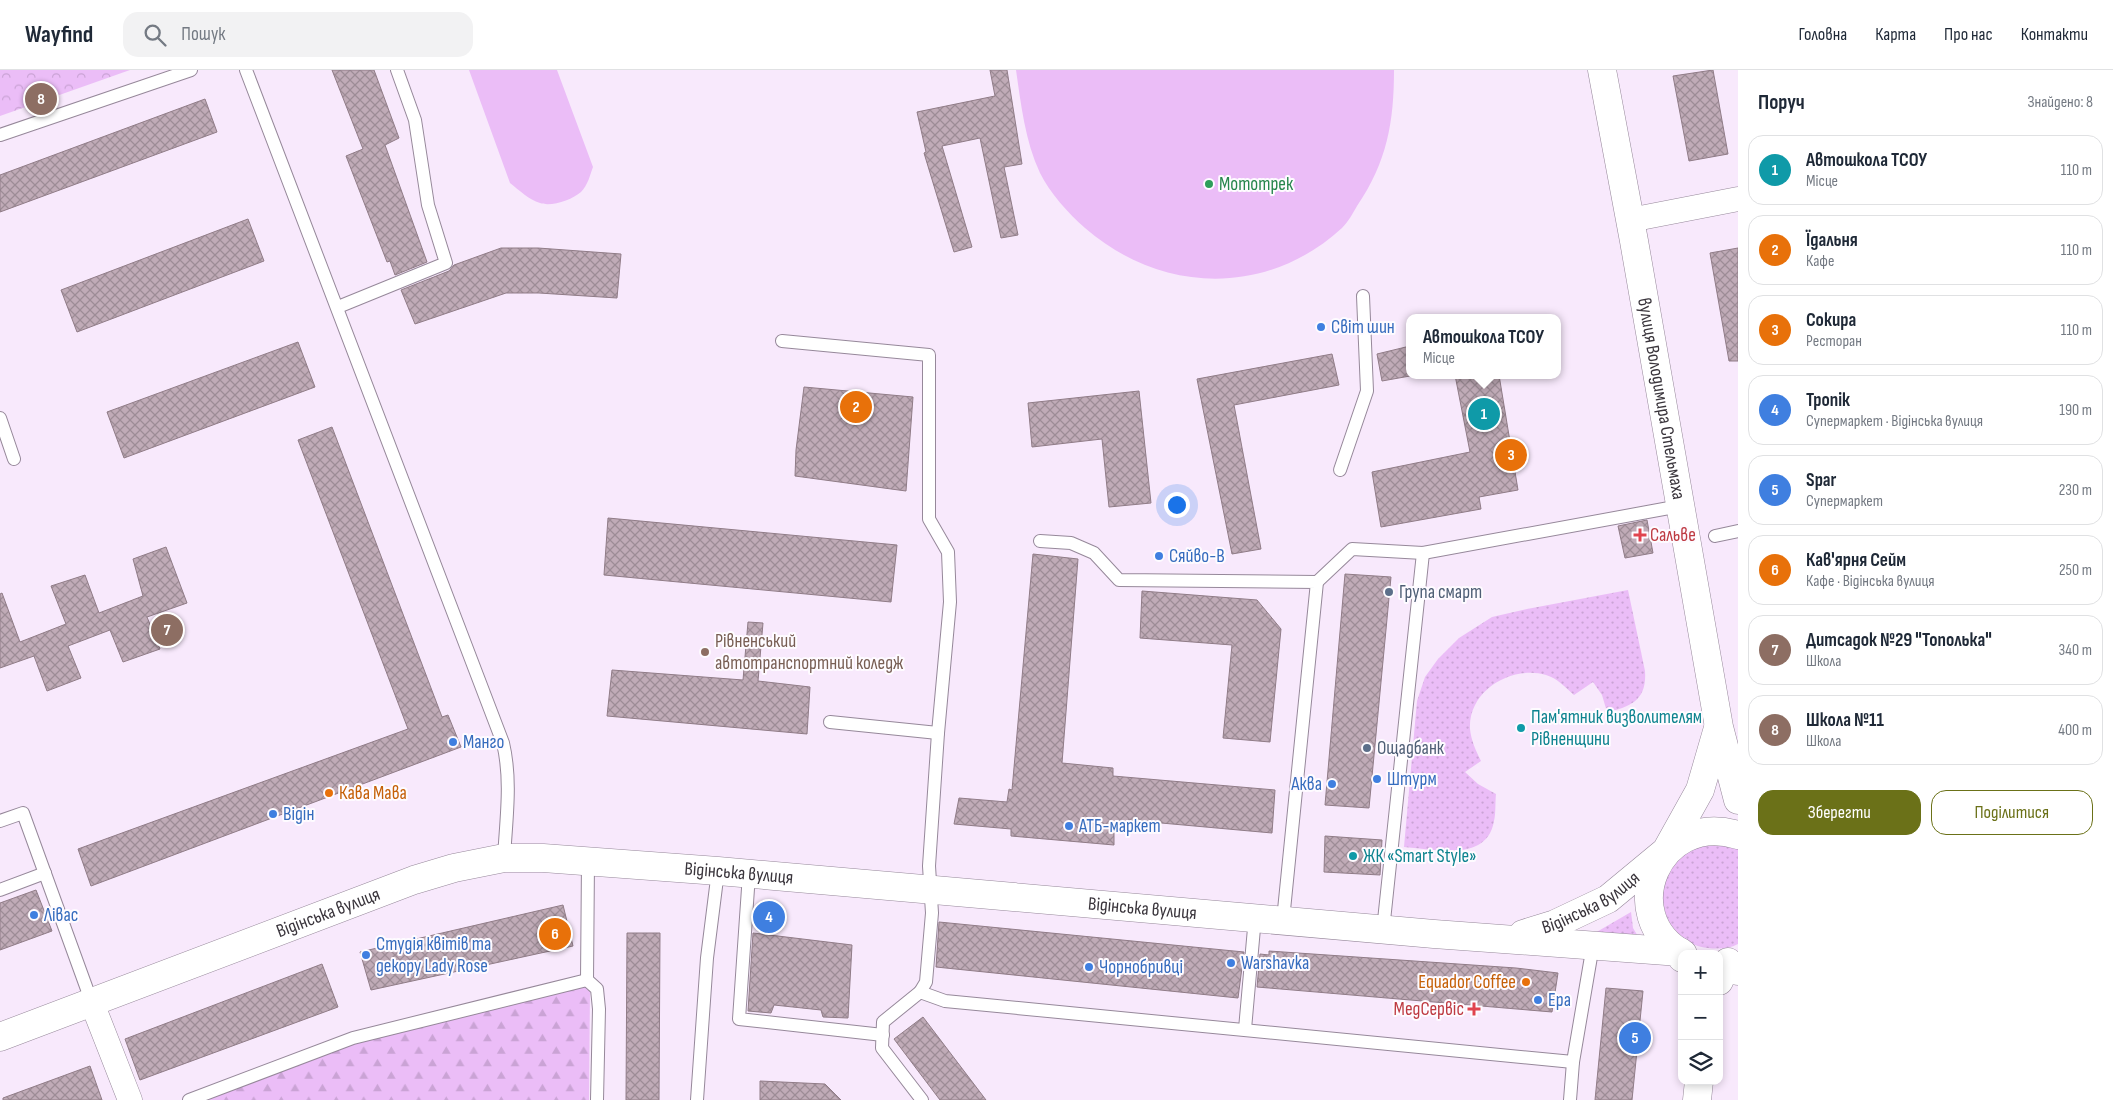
<!DOCTYPE html>
<html lang="uk">
<meta charset="utf-8">
<style>
:root{--surface:#fff;--page:#f2f2f3;--text:#1f2937;--muted:#747a83;--line:#e0e1e3;--accent:#6b7118}
body{margin:0;font-family:"Sofia Sans Condensed",sans-serif;background:var(--page);color:var(--text)}
.controls{position:absolute;right:15px;bottom:15px;display:grid;overflow:hidden;border-radius:10px;box-shadow:0 2px 8px #0003}
.controls button{width:45px;height:45px;display:grid;place-items:center;padding:0;border:0;border-bottom:1px solid var(--line);background:var(--surface);color:var(--text);font:25px sans-serif}
.you{position:absolute;left:1176px;top:434px;width:18px;height:18px;margin:-12px;border:4px solid #fff;border-radius:50%;background:#1a73e8;box-shadow:0 0 0 8px #1a73e833}
.badge{display:grid;place-items:center;width:32px;height:32px;border-radius:50%;background:var(--accent);color:#fff;font-size:16px;font-weight:700}
.pin{position:absolute;translate:-50% -50%;border:2px solid #fff;box-shadow:0 1px 5px #0006}
.popup{position:absolute;left:1406px;top:244px;width:155px;height:65px;box-sizing:border-box;display:grid;place-content:center;border-radius:10px;background:var(--surface);filter:drop-shadow(0 1px 4px #0005);font-size:16px;white-space:nowrap;color:var(--muted)}
.popup b{font-size:19px;color:var(--text)}
.popup::after{content:'';position:absolute;left:50%;top:100%;margin-left:-10px;border:10px solid transparent;border-top-color:var(--surface)}
.list{margin:0;padding:0;list-style:none}
h2{display:flex;justify-content:space-between;align-items:center;height:65px;margin:0;padding:0 20px;font-size:21px}
h2 small{font-size:16px;font-weight:400;color:var(--muted)}
.list li{display:grid;grid-template-columns:32px 1fr auto;gap:15px;align-items:center;box-sizing:border-box;height:70px;margin:0 10px 10px;padding:0 10px;border:1px solid var(--line);border-radius:15px}
.list b{display:block;font-size:19px;white-space:nowrap}
.list p{margin:0;font-size:16px;white-space:nowrap;color:var(--muted)}
.list em{font-size:16px;font-style:normal;color:var(--muted)}
.actions{display:flex;gap:10px;padding:15px 20px}
.actions a{flex:1;padding:11px 0;border:1px solid var(--accent);border-radius:15px;text-align:center;font-size:18px;color:var(--accent)}
.actions .main{background:var(--accent);color:#fff}
.icon{flex:none;width:28px;height:28px;fill:none;stroke:currentColor;stroke-width:2;stroke-linecap:round;stroke-linejoin:round}
.map{position:relative;flex:none;width:1738px;height:1030px;overflow:hidden}
header{display:flex;align-items:center;gap:30px;box-sizing:border-box;height:70px;padding:0 25px;background:var(--surface);border-bottom:1px solid var(--line)}
header strong{font-size:24px}
nav{display:flex;gap:28px;margin-inline-start:auto;font-size:18px}
.search{width:350px;height:45px;background:var(--page);display:flex;align-items:center;gap:12px;box-sizing:border-box;padding:0 18px;border-radius:15px;color:var(--muted);font-size:19px}
main{display:flex}
aside{flex:1;background:var(--surface)}
.map>svg:first-child{display:block}
.grass{fill:url(#grass-dots)}
.forest{fill:url(#forest-firs)}
.park{fill:url(#park-crowns)}
.pitch{fill:#ebbdf7}
.building{fill:url(#building-cross-hatch);stroke:#907c87}
.lines{fill:none;stroke-linecap:round;stroke-linejoin:round}
.lane-casing{stroke:#96889a;stroke-width:14}
.street-casing{stroke:#96889a;stroke-width:25}
.secondary-casing{stroke:#96889a;stroke-width:29}
.lane{stroke:#fff;stroke-width:12}
.street{stroke:#fff;stroke-width:24}
.secondary{stroke:#fff;stroke-width:28}
.leisure-dot{fill:#2e9e5b;stroke:#fefbff;stroke-width:2}
.shop-dot{fill:#3f7fe0;stroke:#fefbff;stroke-width:2}
.health-dot{fill:#e0444e;stroke:#fefbff;stroke-width:2}
.service-dot{fill:#5c6f8a;stroke:#fefbff;stroke-width:2}
.education-dot{fill:#8d6e63;stroke:#fefbff;stroke-width:2}
.culture-dot{fill:#0f9aa8;stroke:#fefbff;stroke-width:2}
.food-dot{fill:#e8710a;stroke:#fefbff;stroke-width:2}
.labels{text-anchor:middle;dominant-baseline:central;stroke-width:4;stroke-linejoin:round;paint-order:stroke}
.leisure-label{font-size:19px;fill:#27864d;stroke:#fefbff;text-anchor:start}
.shop-label{font-size:19px;fill:#366cbe;stroke:#fefbff;text-anchor:start}
.street-label{font-size:19px;fill:#3a353c;stroke:#fefbff}
.health-label{font-size:19px;fill:#be3a42;stroke:#fefbff;text-anchor:start}
.service-label{font-size:19px;fill:#4e5e75;stroke:#fefbff;text-anchor:start}
.education-label{font-size:19px;fill:#785e54;stroke:#fefbff;text-anchor:start}
.culture-label{font-size:19px;fill:#0d838f;stroke:#fefbff;text-anchor:start}
.food-label{font-size:19px;fill:#c56008;stroke:#fefbff;text-anchor:start}
</style>
<header>
<strong>Wayfind</strong>
<div class="search"><svg class="icon" aria-label="search" viewBox="0 0 24 24"><circle cx="10" cy="10" r="6"/><path d="M15 15l6 6"/></svg>Пошук</div>
<nav><a>Головна</a><a>Карта</a><a>Про нас</a><a>Контакти</a></nav>
</header>
<main>
<div class="map">
<svg width="1738" height="1030" viewBox="0 0 1738 1030">
<defs>
<pattern id="grass-dots" width="8" height="8" patternUnits="userSpaceOnUse" patternTransform="scale(1.25)"><rect width="8" height="8" fill="#ebbdf7"/><path d="M2 2h.1M6 6h.1" fill="none" stroke="#caa3d5" stroke-width="1.8" stroke-linecap="round"/></pattern>
<pattern id="forest-firs" width="22" height="20" patternUnits="userSpaceOnUse" patternTransform="scale(1.25)"><rect width="22" height="20" fill="#ebbdf7"/><path d="M5 1l3.5 6h-7zM16 11l3.5 6h-7z" fill="#caa3d5"/></pattern>
<pattern id="park-crowns" width="20" height="18" patternUnits="userSpaceOnUse" patternTransform="scale(1.25)"><rect width="20" height="18" fill="#ebbdf7"/><path d="M2 6a3 3 0 1 1 6 0M12 15a3 3 0 1 1 6 0" fill="none" stroke="#caa3d5"/></pattern>
<pattern id="building-cross-hatch" width="8" height="8" patternUnits="userSpaceOnUse" patternTransform="scale(1.25)"><rect width="8" height="8" fill="#c0abb7"/><path d="M0 0l8 8M0 8l8-8" fill="none" stroke="#9d8c96"/></pattern>
</defs>
<rect width="100%" height="100%" fill="#f8e9fc"/>
<g class="grass">
<path d="M1628,520L1645,601C1647,629 1632,637 1607,642L1602,625L1593,612L1574,625C1565,617 1557,608 1546,605C1512,595 1468,620 1470,659C1471,670 1476,681 1481,691L1465,702L1478,714L1496,724C1495,733 1496,743 1494,751C1487,793 1434,779 1404,777L1417,631L1425,607L1438,589L1459,568L1492,547L1527,539Z"/>
<path d="M1704,773L1738,777V874C1729,879 1718,879 1708,878C1668,874 1650,826 1672,794C1678,785 1694,778 1704,773Z"/>
<polygon points="1631,842 1633,858 1642,873 1588,867"/>
</g>
<polygon class="forest" points="583,916 590,921 589,1030 202,1030 354,973"/>
<polygon class="park" points="0,0 130,0 0,46"/>
<g class="pitch">
<path d="M469,0H557L593,97C590,105 588,115 581,122C572,130 551,137 540,133C529,130 519,120 510,113Z"/>
<path d="M1016,0H1394C1394,52 1387,92 1357,136C1353,143 1348,152 1342,158C1267,227 1161,224 1085,158C1068,143 1050,123 1040,103C1025,71 1021,34 1016,0Z"/>
</g>
<g class="building">
<polygon points="332,0 374,0 399,68 385,75 427,192 395,205 390,191 387,192 346,86 363,79"/>
<polygon points="990,0 1007,0 1022,94 1004,97 1018,165 1001,168 980,68 942,76 972,177 954,182 924,83 926,82 917,42 995,26"/>
<polygon points="1713,0 1728,84 1689,91 1673,6"/>
<polygon points="205,29 217,62 0,142 0,105"/>
<polygon points="248,149 264,191 77,262 61,220"/>
<polygon points="501,178 538,178 621,184 617,228 539,223 506,223 415,254 401,220 449,201 454,195"/>
<polygon points="1738,178 1738,291 1729,291 1710,183"/>
<polygon points="298,272 315,317 124,388 107,342"/>
<polygon points="1410,276 1410,306 1382,311 1377,284"/>
<polygon points="1332,284 1339,315 1234,335 1261,479 1232,484 1197,309"/>
<polygon points="1455,305 1499,305 1518,420 1479,427 1481,439 1381,457 1372,402 1470,382"/>
<polygon points="804,317 913,327 906,421 795,406 796,380"/>
<polygon points="1139,321 1151,433 1109,437 1102,369 1032,377 1028,333"/>
<polygon points="332,357 442,647 448,645 461,677 91,816 78,779 408,659 298,370"/>
<polygon points="608,448 897,475 891,532 604,505"/>
<polygon points="1647,450 1653,483 1625,488 1618,456"/>
<polygon points="166,477 187,533 147,547 160,579 123,592 110,560 68,576 81,608 47,621 34,586 0,598 0,524 2,523 20,572 66,554 51,516 85,505 99,543 143,526 133,489"/>
<polygon points="1033,484 1078,489 1062,693 1113,698 1113,706 1275,720 1272,763 1128,750 1127,763 1114,762 1114,775 1011,766 1011,759 954,754 959,728 1007,732 1009,719 1012,720"/>
<polygon points="1345,504 1391,507 1369,738 1325,735"/>
<polygon points="1142,521 1257,530 1281,559 1270,672 1223,668 1232,575 1140,568"/>
<polygon points="748,552 763,553 758,611 810,617 807,664 607,646 612,600 743,610"/>
<polygon points="1325,766 1382,770 1380,805 1324,802"/>
<polygon points="36,820 52,861 0,880 0,833"/>
<polygon points="563,835 573,876 371,920 360,882"/>
<polygon points="939,852 1244,882 1238,928 936,897"/>
<polygon points="627,863 660,863 659,1030 626,1030"/>
<polygon points="753,863 852,875 848,948 823,947 821,940 774,935 771,943 748,941"/>
<polygon points="1269,881 1516,898 1558,903 1552,942 1257,917 1260,884 1269,885"/>
<polygon points="322,894 338,937 140,1010 125,969"/>
<polygon points="1606,918 1643,921 1632,1030 1595,1030"/>
<polygon points="923,947 986,1030 940,1030 894,969"/>
<polygon points="90,996 102,1030 3,1030 3,1028"/>
<polygon points="760,1011 825,1014 841,1030 760,1030"/>
</g>
<g class="lines">
<g class="lane-casing">
<g id="lane">
<path d="M246,0L503,673C512,711 506,750 504,788"/>
<polyline points="0,65 191,0"/>
<polyline points="338,237 446,193 428,135 415,50 397,0"/>
<polyline points="782,271 929,285 929,449 948,482 950,532 938,663 929,796 932,843 926,912 920,922"/>
<polyline points="0,348 14,389"/>
<polyline points="1340,400 1367,321 1363,226"/>
<polyline points="1715,466 1738,461"/>
<polyline points="1040,471 1071,473 1094,483 1119,510 1317,512 1283,850"/>
<polyline points="1317,512 1352,479 1423,483 1680,436"/>
<polyline points="830,652 938,663"/>
<polyline points="0,751 23,743 92,933"/>
<polyline points="749,804 739,949 883,965"/>
<polyline points="0,820 45,803"/>
<polyline points="1383,860 1423,483"/>
<polyline points="587,910 597,919 599,939 597,1030"/>
<polyline points="587,910 588,791"/>
<polyline points="1245,959 1255,847"/>
<polyline points="189,1030 353,968 587,910"/>
<polyline points="697,1030 707,888 718,801"/>
<polyline points="922,1030 882,978 883,952 920,922 945,931 1573,992"/>
<polyline points="1570,1030 1573,992 1593,875"/>
</g>
</g>
<g class="street-casing">
<g id="street">
<polyline points="1630,150 1738,129"/>
<polyline points="92,933 130,1030"/>
</g>
</g>
<g class="secondary-casing">
<g id="secondary">
<path id="s1" d="M1602,0L1634,171L1719,657L1738,730"/>
<path id="s2" d="M1523,864L1555,854L1608,829L1666,781L1700,720L1718,658"/>
<path d="M1683,884C1615,847 1657,740 1738,765"/>
<polyline points="1719,911 1728,892 1738,901"/>
<path id="s3" d="M0,967L414,810L454,798L504,788H543L718,801L1434,864L1680,882L1682,888"/>
<polyline points="1697,1030 1699,1011"/>
</g>
</g>
<use href="#lane" class="lane"/>
<use href="#street" class="street"/>
<use href="#secondary" class="secondary"/>
</g>
<circle class="leisure-dot" cx="1209" cy="114" r="5"/>
<g class="shop-dot">
<circle cx="1321" cy="257" r="5"/>
<circle cx="1159" cy="486" r="5"/>
<circle cx="453" cy="672" r="5"/>
<circle cx="1377" cy="709" r="5"/>
<circle cx="1332" cy="714" r="5"/>
<circle cx="273" cy="744" r="5"/>
<circle cx="1069" cy="756" r="5"/>
<circle cx="34" cy="845" r="5"/>
<circle cx="366" cy="885" r="5"/>
<circle cx="1231" cy="893" r="5"/>
<circle cx="1089" cy="897" r="5"/>
<circle cx="1538" cy="930" r="5"/>
</g>
<g class="health-dot">
<path d="M1637.5 457.5h5v5h5v5h-5v5h-5v-5h-5v-5h5z"/>
<path d="M1471.5 931.5h5v5h5v5h-5v5h-5v-5h-5v-5h5z"/>
</g>
<g class="service-dot">
<circle cx="1389" cy="522" r="5"/>
<circle cx="1367" cy="678" r="5"/>
</g>
<circle class="education-dot" cx="705" cy="582" r="5"/>
<g class="culture-dot">
<circle cx="1521" cy="658" r="5"/>
<circle cx="1353" cy="786" r="5"/>
</g>
<g class="food-dot">
<circle cx="329" cy="723" r="5"/>
<circle cx="1526" cy="912" r="5"/>
</g>
<g class="labels">
<g class="leisure-label">
<text x="1219" y="114">Мототрек</text>
</g>
<g class="shop-label">
<text x="1331" y="257">Світ шин</text>
<text x="1169" y="486">Сяйво-В</text>
<text x="463" y="672">Манго</text>
<text x="1387" y="709">Штурм</text>
<text x="1322" y="714" text-anchor="end">Аква</text>
<text x="283" y="744">Відін</text>
<text x="1079" y="756">АТБ-маркет</text>
<text x="44" y="845">Лівас</text>
<text x="376" y="874">Студія квітів та<tspan x="376" dy="22">декору Lady Rose</tspan></text>
<text x="1241" y="893">Warshavka</text>
<text x="1099" y="897">Чорнобривці</text>
<text x="1548" y="930">Ера</text>
</g>
<g class="street-label">
<text stroke="none"><textPath href="#s1" startOffset="334">вулиця Володимира Стельмаха</textPath></text>
<text stroke="none"><textPath href="#s3" startOffset="771">Відінська вулиця</textPath></text>
<text stroke="none"><textPath href="#s2" startOffset="75">Відінська вулиця</textPath></text>
<text stroke="none"><textPath href="#s3" startOffset="1176">Відінська вулиця</textPath></text>
<text stroke="none"><textPath href="#s3" startOffset="351">Відінська вулиця</textPath></text>
</g>
<g class="health-label">
<text x="1650" y="465">Сальве</text>
<text x="1464" y="939" text-anchor="end">МедСервіс</text>
</g>
<g class="service-label">
<text x="1399" y="522">Група смарт</text>
<text x="1377" y="678">Ощадбанк</text>
</g>
<g class="education-label">
<text x="715" y="571">Рівненський<tspan x="715" dy="22">автотранспортний коледж</tspan></text>
</g>
<g class="culture-label">
<text x="1531" y="647">Пам'ятник визволителям<tspan x="1531" dy="22">Рівненщини</tspan></text>
<text x="1363" y="786">ЖК «Smart Style»</text>
</g>
<g class="food-label">
<text x="339" y="723">Кава Мава</text>
<text x="1516" y="912" text-anchor="end">Equador Coffee</text>
</g>
</g>
</svg>
<div class="controls">
<button>+</button>
<button>−</button>
<button><svg class="icon" aria-label="layers" viewBox="0 0 24 24"><path d="M12 4l9 5-9 5-9-5zM3 14l9 5 9-5"/></svg></button>
</div>
<div class="you"></div>
<div class="pin badge" style="left:1484px;top:344px;background:#0f9aa8">1</div>
<div class="popup"><b>Автошкола ТСОУ</b>Місце</div>
<div class="pin badge" style="left:856px;top:337px;background:#e8710a">2</div>
<div class="pin badge" style="left:1511px;top:385px;background:#e8710a">3</div>
<div class="pin badge" style="left:769px;top:847px;background:#3f7fe0">4</div>
<div class="pin badge" style="left:1635px;top:968px;background:#3f7fe0">5</div>
<div class="pin badge" style="left:555px;top:864px;background:#e8710a">6</div>
<div class="pin badge" style="left:167px;top:560px;background:#8d6e63">7</div>
<div class="pin badge" style="left:41px;top:29px;background:#8d6e63">8</div>
</div>
<aside>
<h2>Поруч<small>Знайдено: 8</small></h2>
<ul class="list">
<li><span class="badge" style="background:#0f9aa8">1</span><div><b>Автошкола ТСОУ</b><p>Місце</p></div><em>110 m</em></li>
<li><span class="badge" style="background:#e8710a">2</span><div><b>Їдальня</b><p>Кафе</p></div><em>110 m</em></li>
<li><span class="badge" style="background:#e8710a">3</span><div><b>Сокира</b><p>Ресторан</p></div><em>110 m</em></li>
<li><span class="badge" style="background:#3f7fe0">4</span><div><b>Тропік</b><p>Супермаркет · Відінська вулиця</p></div><em>190 m</em></li>
<li><span class="badge" style="background:#3f7fe0">5</span><div><b>Spar</b><p>Супермаркет</p></div><em>230 m</em></li>
<li><span class="badge" style="background:#e8710a">6</span><div><b>Кав'ярня Сейм</b><p>Кафе · Відінська вулиця</p></div><em>250 m</em></li>
<li><span class="badge" style="background:#8d6e63">7</span><div><b>Дитсадок №29 &quot;Тополька&quot;</b><p>Школа</p></div><em>340 m</em></li>
<li><span class="badge" style="background:#8d6e63">8</span><div><b>Школа №11</b><p>Школа</p></div><em>400 m</em></li>
</ul>
<div class="actions"><a class="main">Зберегти</a><a>Поділитися</a></div>
</aside>
</main>
